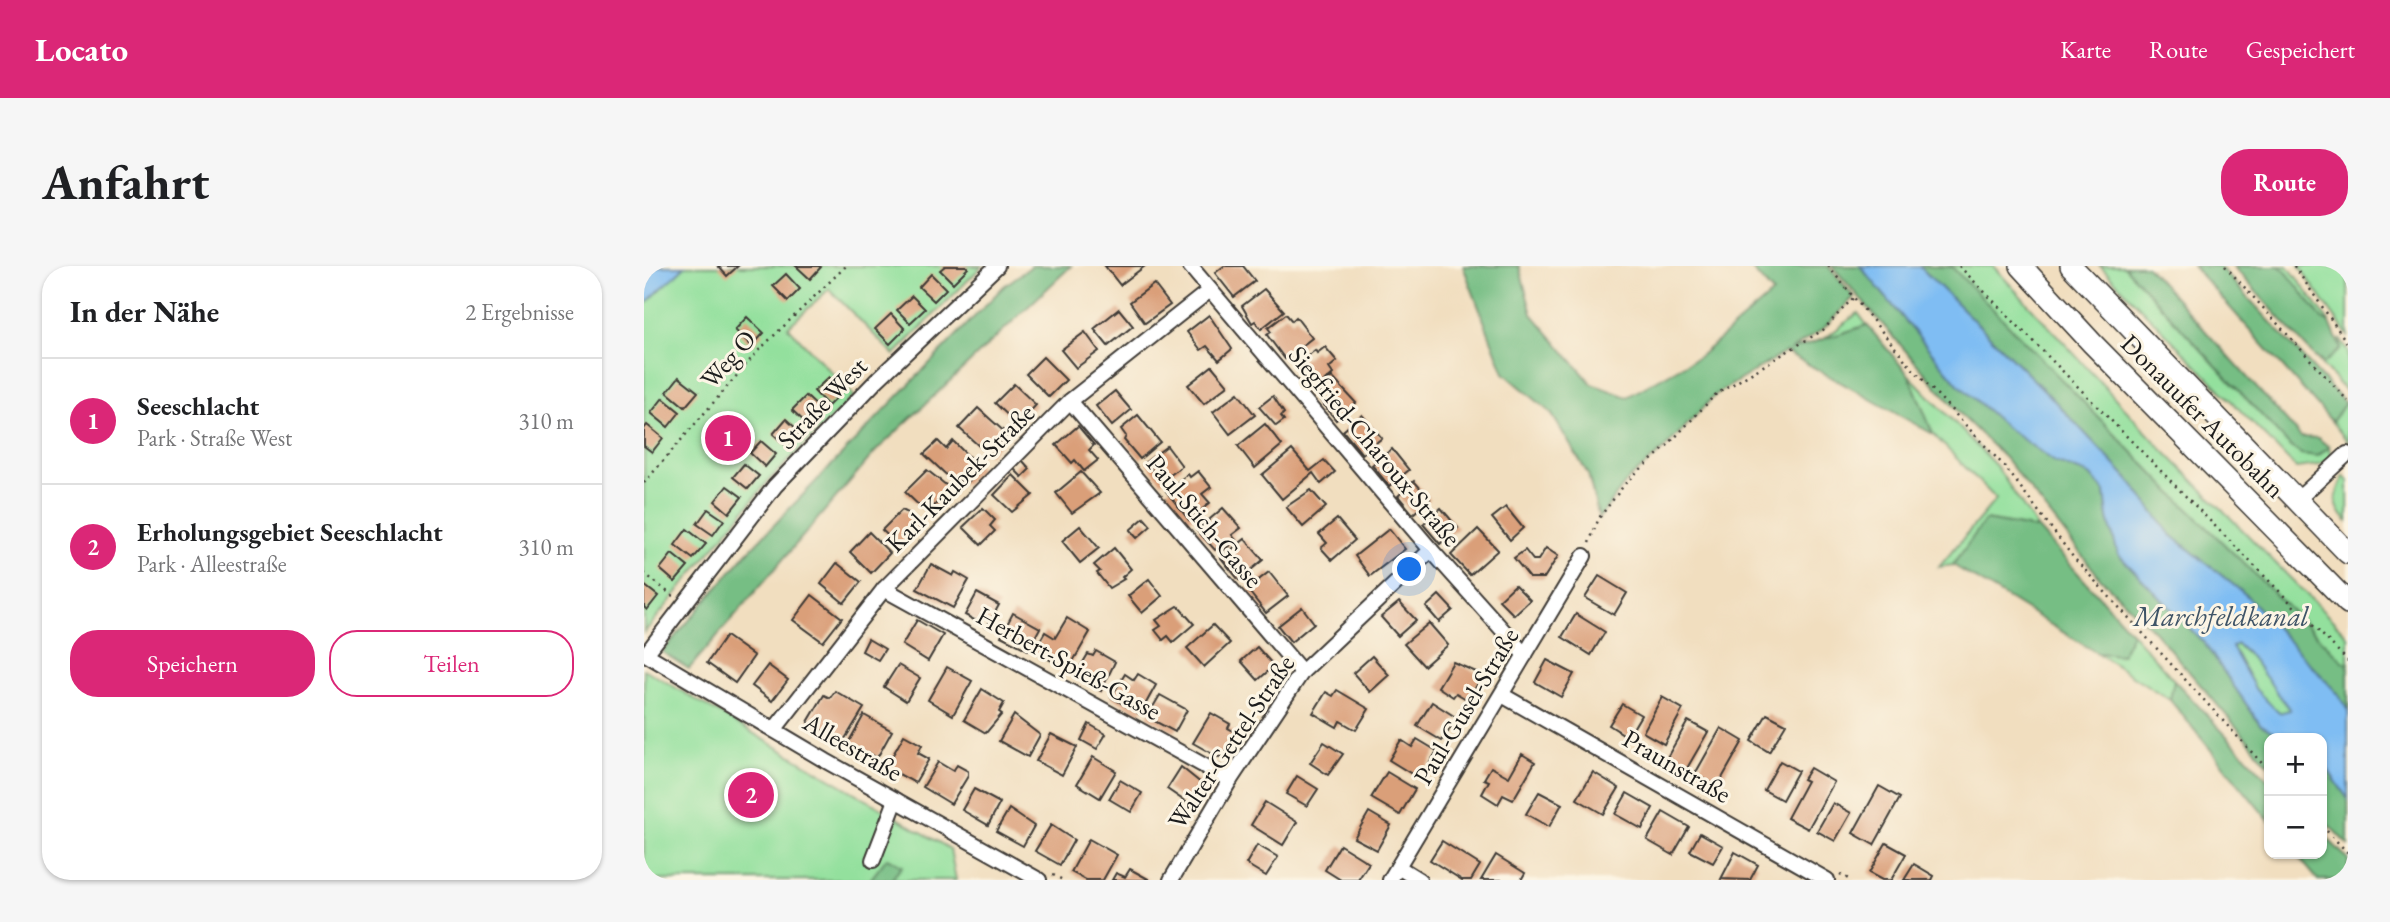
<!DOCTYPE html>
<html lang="de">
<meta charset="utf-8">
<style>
:root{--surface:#fff;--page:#f6f6f6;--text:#202124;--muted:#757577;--line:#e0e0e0;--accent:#db2777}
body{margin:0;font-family:"EB Garamond",serif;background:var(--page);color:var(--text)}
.controls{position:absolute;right:21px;bottom:21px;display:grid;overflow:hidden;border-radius:14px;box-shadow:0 2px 5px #0004}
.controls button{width:63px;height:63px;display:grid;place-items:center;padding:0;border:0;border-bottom:2px solid var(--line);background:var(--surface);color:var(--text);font:35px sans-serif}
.you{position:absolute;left:766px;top:304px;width:24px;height:24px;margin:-18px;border:5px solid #fff;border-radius:50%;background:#1a73e8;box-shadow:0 0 0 10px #1a73e833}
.badge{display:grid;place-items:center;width:46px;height:46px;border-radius:50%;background:var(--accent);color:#fff;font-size:23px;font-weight:700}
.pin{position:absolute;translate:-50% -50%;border:4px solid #fff;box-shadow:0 2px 7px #0006}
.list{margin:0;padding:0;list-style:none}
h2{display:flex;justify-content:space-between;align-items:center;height:91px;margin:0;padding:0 28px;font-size:30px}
h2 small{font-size:23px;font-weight:400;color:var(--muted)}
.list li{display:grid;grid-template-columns:46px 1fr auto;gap:21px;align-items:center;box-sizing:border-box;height:126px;padding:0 28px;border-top:2px solid var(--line)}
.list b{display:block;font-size:26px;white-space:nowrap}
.list p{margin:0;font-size:23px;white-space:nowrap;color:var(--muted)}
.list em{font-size:23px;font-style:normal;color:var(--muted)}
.actions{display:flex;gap:14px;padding:21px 28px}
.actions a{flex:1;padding:16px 0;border:2px solid var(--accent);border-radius:28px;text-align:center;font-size:24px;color:var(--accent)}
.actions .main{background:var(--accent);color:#fff}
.map{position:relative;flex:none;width:1704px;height:614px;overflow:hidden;border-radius:28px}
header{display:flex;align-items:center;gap:42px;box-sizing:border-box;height:98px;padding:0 35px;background:var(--accent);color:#fff}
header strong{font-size:33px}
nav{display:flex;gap:38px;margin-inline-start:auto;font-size:24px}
.intro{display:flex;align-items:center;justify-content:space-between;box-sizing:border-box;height:168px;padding:0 42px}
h1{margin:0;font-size:49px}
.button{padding:18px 32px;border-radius:28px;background:var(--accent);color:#fff;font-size:24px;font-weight:700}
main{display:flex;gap:42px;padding:0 42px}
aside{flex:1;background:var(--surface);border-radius:28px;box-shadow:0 2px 5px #0004}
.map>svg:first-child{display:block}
.green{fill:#93e09d;stroke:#587e5c;stroke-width:2}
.forest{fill:#76be84;stroke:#496d50;stroke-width:2}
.water{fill:#7fbdf3;stroke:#4e6c88;stroke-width:2;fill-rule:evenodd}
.building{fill:#da9f79}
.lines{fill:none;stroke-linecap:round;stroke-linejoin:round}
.minor-casing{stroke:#3c3934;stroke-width:18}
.highway-casing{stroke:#3c3934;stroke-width:24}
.path{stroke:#3c3934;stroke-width:2.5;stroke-dasharray:2 5;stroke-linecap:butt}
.minor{stroke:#fff;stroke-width:14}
.highway{stroke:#fff;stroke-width:21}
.labels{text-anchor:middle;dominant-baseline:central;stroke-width:6;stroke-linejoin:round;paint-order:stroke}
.street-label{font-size:26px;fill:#1c1c1c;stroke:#fcf5e5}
.water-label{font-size:28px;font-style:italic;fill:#3f5467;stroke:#fcf5e5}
</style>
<header>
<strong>Locato</strong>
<nav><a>Karte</a><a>Route</a><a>Gespeichert</a></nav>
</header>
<div class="intro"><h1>Anfahrt</h1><a class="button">Route</a></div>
<main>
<aside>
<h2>In der Nähe<small>2 Ergebnisse</small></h2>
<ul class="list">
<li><span class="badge">1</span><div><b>Seeschlacht</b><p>Park · Straße West</p></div><em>310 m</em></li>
<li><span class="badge">2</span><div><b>Erholungsgebiet Seeschlacht</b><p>Park · Alleestraße</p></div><em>310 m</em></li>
</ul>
<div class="actions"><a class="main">Speichern</a><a>Teilen</a></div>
</aside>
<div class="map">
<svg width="1704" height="614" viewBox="0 0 1704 614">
<rect width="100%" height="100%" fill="#fcf5e5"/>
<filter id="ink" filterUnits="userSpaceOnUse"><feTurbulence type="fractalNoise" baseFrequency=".0143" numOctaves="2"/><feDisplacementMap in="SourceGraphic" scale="14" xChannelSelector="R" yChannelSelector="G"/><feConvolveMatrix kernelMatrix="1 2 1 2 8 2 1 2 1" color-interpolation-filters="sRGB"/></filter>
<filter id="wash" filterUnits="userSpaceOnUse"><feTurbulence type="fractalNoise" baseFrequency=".00686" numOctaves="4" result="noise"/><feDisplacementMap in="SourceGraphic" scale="28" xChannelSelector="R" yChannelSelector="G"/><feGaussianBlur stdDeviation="1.57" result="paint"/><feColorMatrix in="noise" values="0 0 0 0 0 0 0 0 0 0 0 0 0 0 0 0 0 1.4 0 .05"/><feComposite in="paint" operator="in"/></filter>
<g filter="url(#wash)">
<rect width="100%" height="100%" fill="#f1debf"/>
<g class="green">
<polygon points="41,0 338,0 250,89 185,23 144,61 210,130 125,214 0,367 0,39"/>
<polygon points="1306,0 1349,0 1519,184 1704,370 1704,400 1528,227"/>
<polygon points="1456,0 1480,0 1645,179 1657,188 1674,190 1685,181 1687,192 1675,199 1652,202"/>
<polygon points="1634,0 1644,0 1686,57 1678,53 1641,5"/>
<polygon points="1655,0 1699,0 1704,6 1704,70"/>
<polygon points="1214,47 1223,59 1179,74"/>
<polygon points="1696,73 1704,86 1704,128 1670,90 1680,96 1697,83"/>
<polygon points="1265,109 1352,200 1394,263 1342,254 1309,299 1295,301 1352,233 1289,168"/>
<polygon points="1701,137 1704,141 1704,176 1688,156"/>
<path d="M1700,210L1704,215V256C1688,241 1690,229 1700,210Z"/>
<polygon points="1488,367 1530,414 1526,434 1453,387 1477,389"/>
<polygon points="1592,378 1606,390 1647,444 1635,447 1612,424 1588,380"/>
<polygon points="0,403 306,583 312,614 0,614"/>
</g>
<g class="forest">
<polygon points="388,0 427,0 231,186 45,403 18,386 102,288 360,20"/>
<polygon points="819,0 875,0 888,48 948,118 983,131 1056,90 1129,27 1105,0 1184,0 1210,31 1179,63 1146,84 1223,59 1265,109 1289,168 1142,86 1071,129 1020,183 984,214 955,252 944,208 907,147 860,107"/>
<polygon points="1188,0 1216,0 1314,118 1411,196 1446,209 1461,226 1464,252 1474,288 1560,377 1616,458 1639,472 1625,472 1625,499 1511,366 1457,313 1361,192 1319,151"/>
<polygon points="1275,0 1308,1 1528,227 1704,400 1704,445 1694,428 1602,329 1526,268 1486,215 1402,126"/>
<polygon points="1480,0 1503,0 1657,171 1674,172 1685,181 1674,190 1657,188 1645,179"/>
<polygon points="1549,0 1575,0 1701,137 1688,156"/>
<polygon points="1589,0 1634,0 1641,4 1678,53 1686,57 1697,83 1680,97 1670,90"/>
<polygon points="1341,254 1394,263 1488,367 1477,389 1453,387 1309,299"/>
<polygon points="1530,414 1625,515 1625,555 1526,434"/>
<polygon points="1678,495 1704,533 1704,579 1678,552"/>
<polygon points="1678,567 1704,593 1704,614 1674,614 1652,588 1678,588"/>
<polygon points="243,592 258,600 247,614 226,614"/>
</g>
<g class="water">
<polygon points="0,0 41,0 0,39"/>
<path d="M1216,0H1275L1402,126L1486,215L1526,268L1602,329L1694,428L1704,445V533L1678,495V472H1639L1616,458L1560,377L1474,288L1464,252L1461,226L1446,209L1411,196L1364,163L1314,118ZM1593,378L1606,390L1646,444L1635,447L1612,424L1588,381Z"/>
</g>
<g id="blocks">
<g class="building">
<polygon points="74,0 94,0 83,10"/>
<polygon points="152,0 175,0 177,1 166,13"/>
<polygon points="301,0 322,0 324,2 309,17 296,4"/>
<polygon points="461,0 501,0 476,19"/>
<polygon points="580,0 599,0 611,15 590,31 571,7"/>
<polygon points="142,8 156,23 144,35 129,20"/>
<polygon points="287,8 302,23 290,35 275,21"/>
<polygon points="510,18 526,39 501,57 486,36"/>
<polygon points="620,23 640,45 617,63 611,55 608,57 598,40"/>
<polygon points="268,30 281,43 266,57 253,44"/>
<polygon points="475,43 489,60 464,80 450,63"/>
<polygon points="247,48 261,63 246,78 231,63"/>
<polygon points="642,48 648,55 652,51 668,72 641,93 623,69 627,66 624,62"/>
<polygon points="565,49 588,83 575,94 563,80 557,84 543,66"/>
<polygon points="103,51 120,67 108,80 91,64"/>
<polygon points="441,66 455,85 432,102 417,84"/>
<polygon points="681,81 693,95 685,102 689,108 676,119 671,113 665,118 651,100 671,84 673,87"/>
<polygon points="399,91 422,114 405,131 382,108"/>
<polygon points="568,100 584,119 560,138 544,119"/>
<polygon points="35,111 54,126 41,141 23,126"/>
<polygon points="185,111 199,125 184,140 170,125"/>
<polygon points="688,111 712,137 692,154 676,134 679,131 673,124"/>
<polygon points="370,118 392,139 374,159 351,137"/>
<polygon points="471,125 487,144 468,160 452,140"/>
<polygon points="594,127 611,149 586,168 569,146"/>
<polygon points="162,130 177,144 164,159 148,144"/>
<polygon points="629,130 640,147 637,150 640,154 632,160 615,141"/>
<polygon points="19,132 36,146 24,161 7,147"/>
<polygon points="334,142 364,169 345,189 315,162"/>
<polygon points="494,149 516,176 496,193 480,174 482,170 477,163"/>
<polygon points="718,149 738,172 718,188 699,165"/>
<polygon points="142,153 156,166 143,180 129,168"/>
<polygon points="621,158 638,179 611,202 594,180"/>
<polygon points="3,159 19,172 8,186 0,180 0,163"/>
<polygon points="434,160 450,179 445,184 454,194 440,205 431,194 428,197 412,179"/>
<polygon points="117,175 132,188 121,201 106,187"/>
<polygon points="294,175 302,183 309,175 337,203 321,219 313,212 310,216 280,188"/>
<polygon points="523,180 538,200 517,216 502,196"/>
<polygon points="748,183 765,204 745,220 728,199"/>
<polygon points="648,184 666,205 680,194 691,206 677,218 669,207 638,233 618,209"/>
<polygon points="378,194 386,203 378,211 369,202"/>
<polygon points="100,198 115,210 104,223 89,211"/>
<polygon points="283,204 307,223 283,247 261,226"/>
<polygon points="554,205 567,221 558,228 566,237 545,254 522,225 544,208 546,211"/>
<polygon points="437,206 456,227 428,247 412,227"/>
<polygon points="369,209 389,229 368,246 350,229"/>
<polygon points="770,215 786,233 769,248 754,230"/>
<polygon points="83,220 98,231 85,247 71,235"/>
<polygon points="667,224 682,241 659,261 642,241"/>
<polygon points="862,241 879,262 866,274 848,252"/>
<polygon points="339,242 351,254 346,260 351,265 337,279 319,261"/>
<polygon points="579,242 597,262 588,269 592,274 579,285 575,281 571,284 553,264"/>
<polygon points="797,242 814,262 796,278 779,258"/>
<polygon points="64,243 80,254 69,269 53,258"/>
<polygon points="258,244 268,249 277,262 257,282 238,264"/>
<polygon points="500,252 507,260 493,272 486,264"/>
<polygon points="693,253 711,274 688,294 677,282 683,277 675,268"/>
<polygon points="436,260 455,282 436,297 418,275"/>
<polygon points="43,263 62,278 49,293 31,279"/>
<polygon points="745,263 761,283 726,310 711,290"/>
<polygon points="834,263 854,284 826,309 807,289"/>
<polygon points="225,266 246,287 227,307 206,286"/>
<polygon points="601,273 619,294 595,314 577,292"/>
<polygon points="470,282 487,303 478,311 480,313 465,322 453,307 456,305 450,299"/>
<polygon points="902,282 914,290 900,312 886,312 870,292 881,284 889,294 894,294"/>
<polygon points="28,288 44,301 31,316 16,303"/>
<polygon points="193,297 217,316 200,337 177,318"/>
<polygon points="287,298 309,310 311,306 325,314 309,342 273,323"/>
<polygon points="625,306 644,330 622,347 603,323"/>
<polygon points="955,310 983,327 970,349 941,332"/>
<polygon points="505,313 518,330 498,347 484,330"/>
<polygon points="0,319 14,330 3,344 0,341"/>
<polygon points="871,319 886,334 870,349 855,334"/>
<polygon points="333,327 355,339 343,361 321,349"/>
<polygon points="168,329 198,352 179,376 149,354"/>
<polygon points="795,329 809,344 795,356 782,341"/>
<polygon points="755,336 772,354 754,370 737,351"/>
<polygon points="534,340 550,358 529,376 524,370 519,374 511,364 517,360 512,354"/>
<polygon points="658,341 670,357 647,376 634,360"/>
<polygon points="369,347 396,362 384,384 357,370"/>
<polygon points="932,348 961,366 947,389 918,371"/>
<polygon points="423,352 446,366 424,404 390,385 401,366 411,372"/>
<polygon points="273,354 299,369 284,395 258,379"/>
<polygon points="785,357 804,379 780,400 760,378"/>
<polygon points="569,359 586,377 560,401 543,382"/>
<polygon points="82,370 110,390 91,417 63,397"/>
<polygon points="224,373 241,383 234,394 218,385"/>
<polygon points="613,381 630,400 614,414 597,395"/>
<polygon points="452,385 471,396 457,425 431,410 444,388 449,390"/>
<polygon points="728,390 745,409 726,426 709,407"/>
<polygon points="903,394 930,408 917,431 891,416"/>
<polygon points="809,396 839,409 824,434 812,427 809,431 794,421"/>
<polygon points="124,399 144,414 128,435 108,420"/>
<polygon points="254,399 276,412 262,435 240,421"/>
<polygon points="303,401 328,415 309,449 284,434"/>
<polygon points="481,408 490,414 494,408 512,419 496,448 467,431"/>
<polygon points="338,423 360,437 355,446 358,448 342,467 320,454"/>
<polygon points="693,424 725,443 712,464 696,455 693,461 669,447 682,426 689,430"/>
<polygon points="191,425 220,442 199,476 164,456 180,429 186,432"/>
<polygon points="516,429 543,444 531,466 503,451"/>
<polygon points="1018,431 1039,443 1020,478 999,466"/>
<polygon points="788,436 813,452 798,475 773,460"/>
<polygon points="978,438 997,449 984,471 965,459"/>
<polygon points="567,447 586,458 584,462 593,467 579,490 574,491 549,477"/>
<polygon points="1123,448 1142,458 1125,486 1107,475"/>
<polygon points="220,449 248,465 233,492 225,487 223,491 203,479"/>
<polygon points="370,449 396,469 384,491 355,475"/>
<polygon points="1044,455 1064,466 1042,504 1022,493"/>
<polygon points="445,458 462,468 453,483 437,474"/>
<polygon points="1077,462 1099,475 1073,521 1051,508"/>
<polygon points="407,468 433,481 418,509 392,495"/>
<polygon points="260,469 278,479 274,487 285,493 271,517 242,501"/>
<polygon points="773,473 793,485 776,513 745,494 757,474 768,481"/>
<polygon points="680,476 699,488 684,509 666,497"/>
<polygon points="878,488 891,496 869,534 859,529 854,538 838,528 845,515 840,513 847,501 865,511"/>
<polygon points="449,491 472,505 456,532 433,518"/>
<polygon points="1136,495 1154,505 1138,534 1120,524"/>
<polygon points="294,496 309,505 313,499 324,505 324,510 307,538 279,521"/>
<polygon points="537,501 558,518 545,538 523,523"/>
<polygon points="1166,502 1190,516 1164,563 1143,552 1163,515 1159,513"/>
<polygon points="743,506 771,523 756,549 727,532"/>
<polygon points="949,506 975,522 959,548 933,533"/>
<polygon points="653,510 674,523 663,540 642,528"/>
<polygon points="476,514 498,527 487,546 465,533"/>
<polygon points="1235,520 1256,532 1230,579 1209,567"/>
<polygon points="330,523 356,537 344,559 318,544"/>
<polygon points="895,526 918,538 905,561 882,548"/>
<polygon points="983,527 1009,542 998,563 971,548"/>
<polygon points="621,536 653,556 639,579 607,559"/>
<polygon points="1189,537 1207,547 1191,575 1173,565"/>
<polygon points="365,543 390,560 379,580 352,565"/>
<polygon points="725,546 747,559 733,584 710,572"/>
<polygon points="1019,546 1045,561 1029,589 1003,574"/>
<polygon points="407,559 430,574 416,599 391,585"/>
<polygon points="1056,567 1079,580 1069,597 1046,585"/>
<polygon points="445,573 473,589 459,614 442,614 427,606"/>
<polygon points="798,575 836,599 827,614 818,614 786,594"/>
<polygon points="1242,577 1262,588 1247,614 1238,614 1225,607"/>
<polygon points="613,579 634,591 622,610 602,598"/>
<polygon points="696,579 725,597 714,614 697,614 681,604"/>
<polygon points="1091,586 1114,599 1106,614 1077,613"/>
<polygon points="852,589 881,607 877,614 837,614"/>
<polygon points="1270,598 1290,610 1288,614 1260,614"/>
<polygon points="486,603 506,614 468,614 472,607 481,611"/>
</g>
</g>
</g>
<g filter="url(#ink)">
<use href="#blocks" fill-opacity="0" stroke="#3c3934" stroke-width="2"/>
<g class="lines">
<g class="minor-casing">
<g id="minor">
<polyline points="546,0 787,284 881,389"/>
<polyline points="426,135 658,406"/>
<polyline points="1652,235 1703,188"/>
<polyline points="240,323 586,514"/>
<polyline points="0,387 182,495 395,614"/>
<polyline points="2,388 131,220 233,114 353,0"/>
<polyline points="858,429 1183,614"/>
<polyline points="130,464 240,323 335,227 426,135 566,24"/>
<polyline points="229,594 252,534"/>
<polyline points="754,601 775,614"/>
<polyline points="527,614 586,514 658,406 787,284"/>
<polyline points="746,614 940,290"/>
</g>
</g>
<g class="highway-casing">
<g id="highway">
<polyline points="1377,0 1448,77 1704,337"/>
<polyline points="1427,0 1704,287"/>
</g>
</g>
<g class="path">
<polyline points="1184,0 1267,101 1362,202 1429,291 1625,505"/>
<polyline points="1315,0 1704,395"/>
<polyline points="1581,0 1704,135"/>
<polyline points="1650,0 1704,78"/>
<polyline points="0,217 114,85 202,0"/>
<polyline points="945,277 955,252 984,214 1020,183 1071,129 1179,64 1210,31"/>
<polyline points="0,307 30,331"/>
<polyline points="1678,560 1704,587"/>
<polyline points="1196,608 1206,614"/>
<polyline points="409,609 419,614"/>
</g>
<use href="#minor" class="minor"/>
<use href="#highway" class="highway"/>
</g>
</g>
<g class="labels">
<g class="street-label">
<text transform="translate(84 93) rotate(-48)">Weg O</text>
<text transform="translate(178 137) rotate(-46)">Straße West</text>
<text transform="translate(1559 150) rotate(45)">Donauufer Autobahn</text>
<text transform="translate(731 180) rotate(50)">Siegfried-Charoux-Straße</text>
<text transform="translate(316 212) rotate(-45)">Karl-Kaubek-Straße</text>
<text transform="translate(561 255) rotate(50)">Paul-Stich-Gasse</text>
<text transform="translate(425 397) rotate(29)">Herbert-Spieß-Gasse</text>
<text transform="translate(822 440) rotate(-59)">Paul-Gusel-Straße</text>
<text transform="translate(587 476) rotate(-56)">Walter-Gettel-Straße</text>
<text transform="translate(209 481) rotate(30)">Alleestraße</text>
<text transform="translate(1033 500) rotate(30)">Praunstraße</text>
</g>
<g class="water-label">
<text x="1577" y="350">Marchfeldkanal</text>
</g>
</g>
</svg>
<div class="controls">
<button>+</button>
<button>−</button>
</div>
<div class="you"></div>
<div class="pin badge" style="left:84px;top:172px">1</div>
<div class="pin badge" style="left:107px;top:529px">2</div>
</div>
</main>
